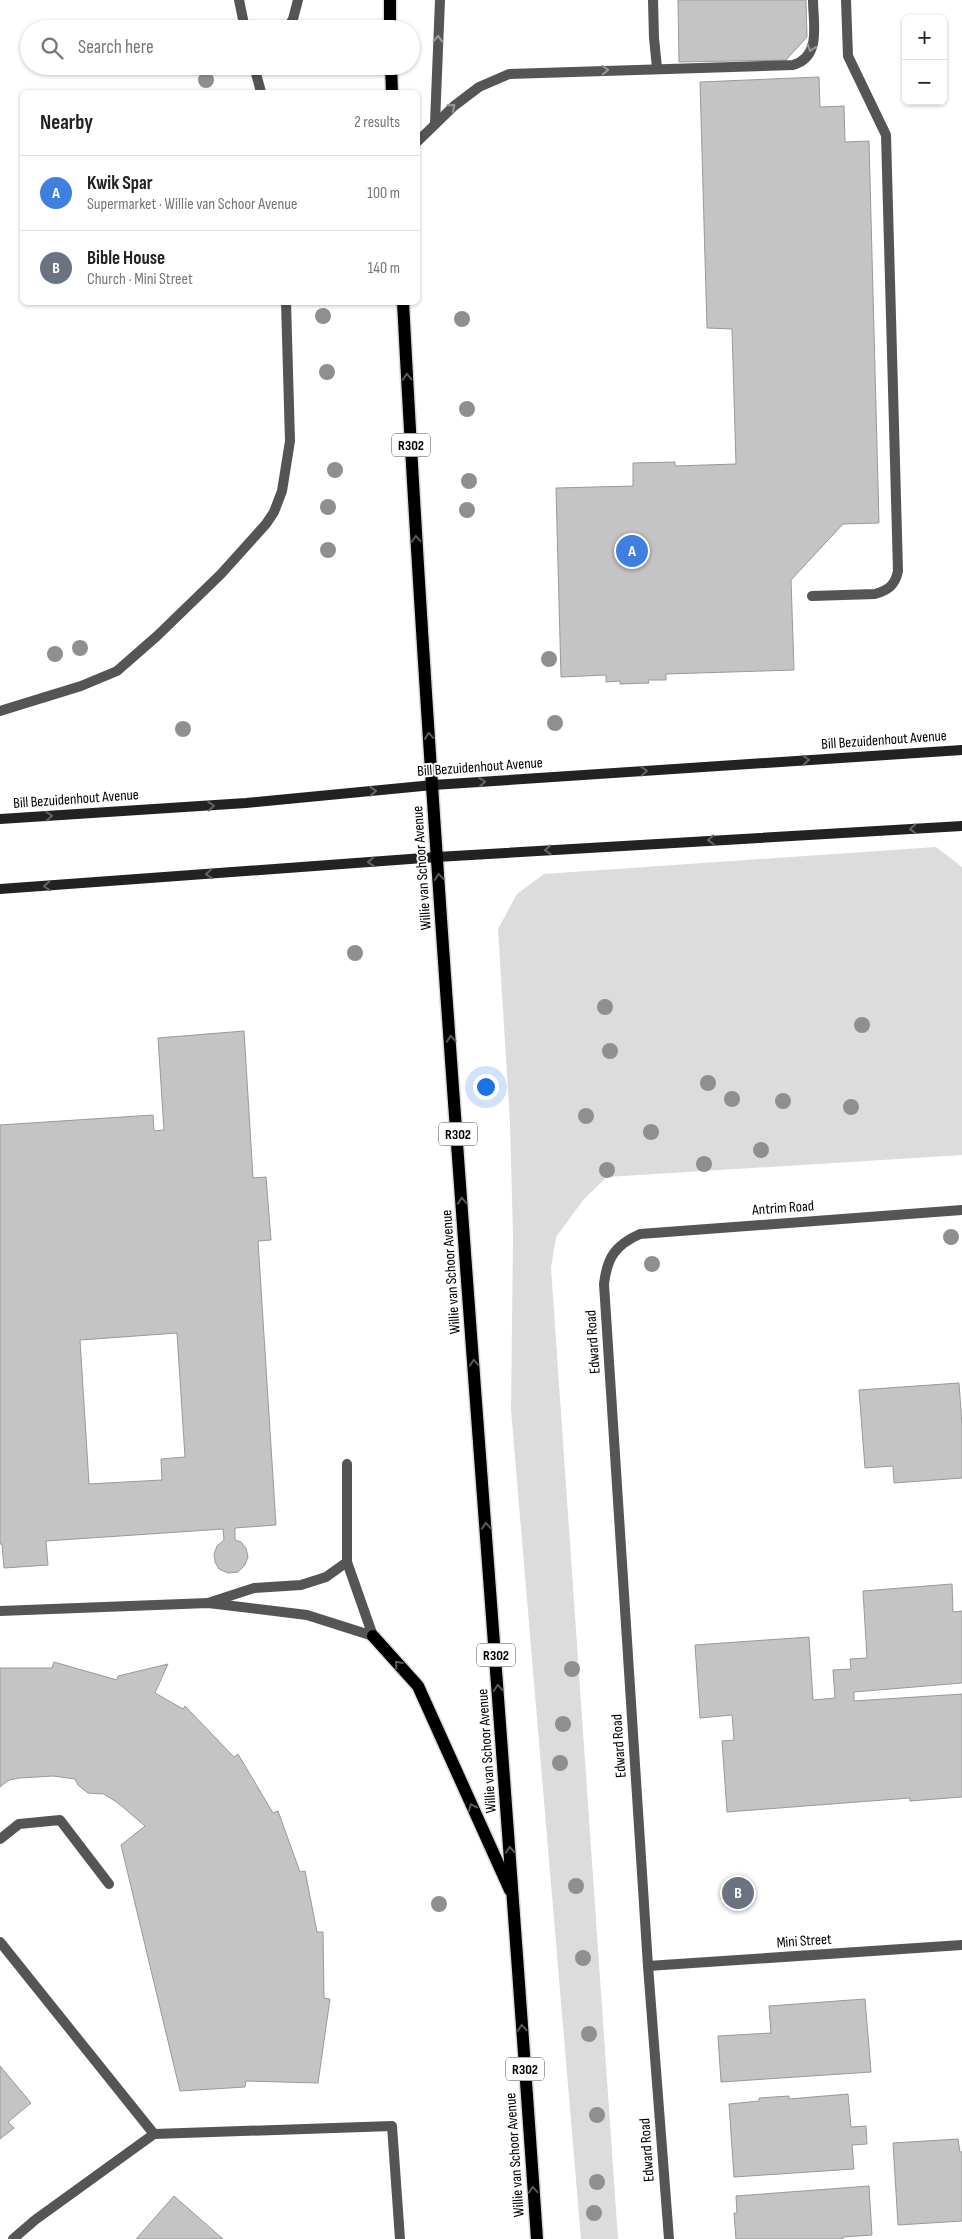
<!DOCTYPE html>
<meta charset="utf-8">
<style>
:root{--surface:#fff;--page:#f6f6f6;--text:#222;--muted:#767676;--line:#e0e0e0;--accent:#d93025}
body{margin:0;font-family:"Sofia Sans Condensed",sans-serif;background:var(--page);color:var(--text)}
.controls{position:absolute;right:15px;top:15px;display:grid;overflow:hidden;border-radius:8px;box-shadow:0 1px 4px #0004}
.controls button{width:45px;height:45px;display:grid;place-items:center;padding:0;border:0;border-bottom:1px solid var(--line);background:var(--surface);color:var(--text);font:25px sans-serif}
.you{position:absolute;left:485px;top:1086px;width:18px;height:18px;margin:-12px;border:4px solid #fff;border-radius:50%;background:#1a73e8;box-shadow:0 0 0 8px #1a73e833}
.badge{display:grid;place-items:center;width:32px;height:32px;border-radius:50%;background:var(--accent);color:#fff;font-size:16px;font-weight:700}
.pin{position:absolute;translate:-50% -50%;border:2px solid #fff;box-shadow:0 1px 5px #0006}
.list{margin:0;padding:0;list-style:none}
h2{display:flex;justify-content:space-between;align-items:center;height:65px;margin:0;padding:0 20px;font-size:21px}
h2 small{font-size:16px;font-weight:400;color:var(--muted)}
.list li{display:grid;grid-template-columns:32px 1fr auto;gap:15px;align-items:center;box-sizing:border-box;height:75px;padding:0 20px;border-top:1px solid var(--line)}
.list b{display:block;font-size:19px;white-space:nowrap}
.list p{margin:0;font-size:16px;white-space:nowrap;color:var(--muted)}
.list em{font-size:16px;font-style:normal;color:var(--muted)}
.icon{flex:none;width:28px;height:28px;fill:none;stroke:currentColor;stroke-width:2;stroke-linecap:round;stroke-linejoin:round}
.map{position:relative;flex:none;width:962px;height:2239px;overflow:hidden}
.search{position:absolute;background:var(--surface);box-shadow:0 1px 4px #0004;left:20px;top:20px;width:400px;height:55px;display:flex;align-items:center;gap:12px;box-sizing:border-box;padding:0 18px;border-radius:28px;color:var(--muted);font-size:19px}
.panel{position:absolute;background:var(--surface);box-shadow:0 1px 4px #0004;left:20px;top:90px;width:400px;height:215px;border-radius:8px}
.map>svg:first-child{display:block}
.green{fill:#dcdcdc}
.building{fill:#c4c4c4;stroke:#999;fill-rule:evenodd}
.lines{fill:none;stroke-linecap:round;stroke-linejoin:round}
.primary-casing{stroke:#dbdbdb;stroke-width:15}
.lane{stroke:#555;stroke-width:10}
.street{stroke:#555;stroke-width:10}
.secondary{stroke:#222;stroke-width:10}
.primary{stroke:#000;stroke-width:12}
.tree{fill:#8f8f8f}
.oneway{stroke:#999}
.oneway2{stroke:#595959}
.oneway3{stroke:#646464}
.labels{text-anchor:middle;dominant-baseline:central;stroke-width:4;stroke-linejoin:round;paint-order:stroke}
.shield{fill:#fff;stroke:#4c4c4c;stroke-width:1}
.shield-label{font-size:14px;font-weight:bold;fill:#000}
.street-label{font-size:15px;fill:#000;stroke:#fff}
</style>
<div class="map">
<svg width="962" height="2239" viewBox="0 0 962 2239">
<rect width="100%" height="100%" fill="#fff"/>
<polygon class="green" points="936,847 962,867 962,1155 607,1177 584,1199 556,1237 551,1268 618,2239 581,2239 511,1410 513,1238 510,1122 498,929 517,894 544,874"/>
<g class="building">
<polygon points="678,0 806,0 807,37 786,60 679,62"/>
<polygon points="819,77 820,107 844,106 845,142 869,141 879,523 843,524 791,580 794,670 666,674 666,680 648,680 649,683 620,684 620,681 606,682 606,675 561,677 556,488 633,486 633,463 675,462 675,466 736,464 732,329 707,328 700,82"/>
<path d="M244,1031L253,1178L266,1177L271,1240L258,1241L276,1525L235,1528V1540L241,1542L246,1548L248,1557L245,1565L238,1572L228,1573L219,1569L215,1562L214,1554L217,1546L224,1540L223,1529L46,1541L48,1565L4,1568L2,1544H0V1125L153,1115L154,1131L164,1130L158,1038ZM177,1333L185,1457L161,1459L162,1480L89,1484L80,1340Z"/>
<polygon points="959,1383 962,1425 962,1478 894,1483 893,1466 865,1468 859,1390"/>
<polygon points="952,1584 953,1612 962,1611 962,1683 854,1692 854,1701 962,1694 962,1797 910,1801 910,1798 727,1812 722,1741 734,1740 732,1715 700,1718 695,1645 809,1637 813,1700 835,1698 833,1670 851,1669 850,1659 867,1658 863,1591"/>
<polygon points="54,1662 117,1680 118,1676 168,1664 155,1693 183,1709 185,1706 234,1757 238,1754 273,1813 278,1811 300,1872 305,1871 317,1932 323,1932 324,1998 330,1999 318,2083 246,2081 245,2087 180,2091 121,1845 145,1826 118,1803 104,1794 88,1793 78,1785 75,1779 53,1776 20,1778 9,1780 0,1787 0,1668 52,1668"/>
<polygon points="865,1999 871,2072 721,2082 718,2036 771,2033 769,2006"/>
<polygon points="0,2066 31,2103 8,2122 14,2128 0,2139"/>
<polygon points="848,2094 851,2127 866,2126 867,2144 852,2145 854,2169 734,2177 729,2104 759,2101 759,2098 789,2096 789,2099"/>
<polygon points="958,2139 960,2152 962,2152 962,2221 898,2225 893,2143"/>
<polygon points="869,2186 872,2235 843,2237 843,2239 736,2239 734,2213 737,2213 736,2196"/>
<polygon points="174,2196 223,2239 136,2239"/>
</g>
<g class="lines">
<g class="primary-casing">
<g id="primary">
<polyline points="390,0 390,29"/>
<polyline points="391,66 392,92"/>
<path d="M403,302C437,949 493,1593 537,2239"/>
<polyline points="373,1636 418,1686 510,1890"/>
</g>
</g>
<g class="lane">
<polyline points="653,0 654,38 657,68"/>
<polyline points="287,29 293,19 298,0"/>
<polyline points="435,123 440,0"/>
<path d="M418,141L454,106L479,87L509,74L793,65C822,57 813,23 813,0"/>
<path d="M812,596L875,594C889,590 895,585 898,571L886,135L848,56L846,0"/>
<polyline points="347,1562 373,1636"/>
<polyline points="208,1603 254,1588 301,1585 326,1577 347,1562 347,1464"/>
<polyline points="0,1839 19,1824 60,1820 109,1884"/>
</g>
<g class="street">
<polyline points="239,0 245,29"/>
<polyline points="254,66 261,92"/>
<polyline points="0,711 81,686 117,671 157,636 221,574 266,524 274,512 282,491 290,441 286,302"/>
<polyline points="0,1611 208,1603 307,1615 373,1636"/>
<polyline points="0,1942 154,2134 35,2220 13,2239"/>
<polyline points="648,1966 962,1945"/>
<polyline points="154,2134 392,2126 400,2239"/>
<path d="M669,2239L648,1966L604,1284C607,1258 615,1245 640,1234L962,1210"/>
</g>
<g class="secondary">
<polyline points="0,819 246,803 433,785 962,750"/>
<polyline points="0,889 437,857 962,826"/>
</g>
<use href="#primary" class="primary"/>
</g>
<g class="tree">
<circle cx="206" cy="80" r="8"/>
<circle cx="323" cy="316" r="8"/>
<circle cx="462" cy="319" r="8"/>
<circle cx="327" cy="372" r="8"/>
<circle cx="467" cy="409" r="8"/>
<circle cx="335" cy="470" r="8"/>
<circle cx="469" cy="481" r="8"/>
<circle cx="328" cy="507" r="8"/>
<circle cx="467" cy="510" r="8"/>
<circle cx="328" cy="550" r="8"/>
<circle cx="80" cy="648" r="8"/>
<circle cx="55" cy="654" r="8"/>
<circle cx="549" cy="659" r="8"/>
<circle cx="555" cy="723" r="8"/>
<circle cx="183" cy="729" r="8"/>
<circle cx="355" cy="953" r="8"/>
<circle cx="605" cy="1007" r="8"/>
<circle cx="862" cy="1025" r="8"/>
<circle cx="610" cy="1051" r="8"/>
<circle cx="708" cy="1083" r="8"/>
<circle cx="732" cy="1099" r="8"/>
<circle cx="783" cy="1101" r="8"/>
<circle cx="851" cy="1107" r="8"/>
<circle cx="586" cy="1116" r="8"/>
<circle cx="651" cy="1132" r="8"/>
<circle cx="761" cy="1150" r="8"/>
<circle cx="704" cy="1164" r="8"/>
<circle cx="607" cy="1170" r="8"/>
<circle cx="951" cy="1237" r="8"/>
<circle cx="652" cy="1264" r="8"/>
<circle cx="572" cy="1669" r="8"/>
<circle cx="563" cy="1724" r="8"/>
<circle cx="560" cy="1763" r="8"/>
<circle cx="576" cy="1886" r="8"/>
<circle cx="439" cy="1904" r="8"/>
<circle cx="583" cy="1958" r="8"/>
<circle cx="589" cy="2034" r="8"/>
<circle cx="597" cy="2115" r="8"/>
<circle cx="597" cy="2182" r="8"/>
<circle cx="594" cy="2213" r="8"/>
</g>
<defs><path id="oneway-chevron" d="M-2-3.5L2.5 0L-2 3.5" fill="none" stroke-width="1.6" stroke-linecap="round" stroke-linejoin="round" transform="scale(1.25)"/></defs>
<g class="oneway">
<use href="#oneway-chevron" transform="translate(438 39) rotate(-88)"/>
<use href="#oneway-chevron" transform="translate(811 48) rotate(109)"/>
<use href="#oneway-chevron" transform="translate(605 70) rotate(-2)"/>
<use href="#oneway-chevron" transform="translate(452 107) rotate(-40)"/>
</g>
<g class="oneway2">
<use href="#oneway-chevron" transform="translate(407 377) rotate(-93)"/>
<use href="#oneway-chevron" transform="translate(416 539) rotate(-93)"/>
<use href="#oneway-chevron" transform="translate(429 736) rotate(-95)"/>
<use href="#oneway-chevron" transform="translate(439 877) rotate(-95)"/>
<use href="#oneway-chevron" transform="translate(451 1039) rotate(-94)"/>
<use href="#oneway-chevron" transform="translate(462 1201) rotate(-94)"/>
<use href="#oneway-chevron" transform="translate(474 1363) rotate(-94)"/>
<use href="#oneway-chevron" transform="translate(486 1526) rotate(-94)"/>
<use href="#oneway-chevron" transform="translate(398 1664) rotate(-132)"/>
<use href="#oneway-chevron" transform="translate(498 1688) rotate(-94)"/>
<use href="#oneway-chevron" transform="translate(472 1807) rotate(-114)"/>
<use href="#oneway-chevron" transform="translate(510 1850) rotate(-94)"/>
<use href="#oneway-chevron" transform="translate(522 2028) rotate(-94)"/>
<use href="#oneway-chevron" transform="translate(533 2190) rotate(-94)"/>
</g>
<g class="oneway3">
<use href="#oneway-chevron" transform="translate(806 760) rotate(-4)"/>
<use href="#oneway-chevron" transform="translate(644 771) rotate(-4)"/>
<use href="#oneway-chevron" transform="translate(482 782) rotate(-4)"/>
<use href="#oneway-chevron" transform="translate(373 791) rotate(-5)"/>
<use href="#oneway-chevron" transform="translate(211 806) rotate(-4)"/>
<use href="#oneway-chevron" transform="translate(49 816) rotate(-4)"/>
<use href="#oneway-chevron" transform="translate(913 829) rotate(177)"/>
<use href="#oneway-chevron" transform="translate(711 840) rotate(177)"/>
<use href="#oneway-chevron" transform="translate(548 850) rotate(177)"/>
<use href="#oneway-chevron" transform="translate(371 862) rotate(176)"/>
<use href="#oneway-chevron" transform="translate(209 874) rotate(176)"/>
<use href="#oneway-chevron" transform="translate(47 886) rotate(176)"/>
</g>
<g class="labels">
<g class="shield">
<rect x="392" y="433.5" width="38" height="23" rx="4"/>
<rect x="439" y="1122.5" width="38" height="23" rx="4"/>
<rect x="477" y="1643.5" width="38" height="23" rx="4"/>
<rect x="506" y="2057.5" width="38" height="23" rx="4"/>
</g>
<g class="shield-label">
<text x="411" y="445">R302</text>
<text x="458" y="1134">R302</text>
<text x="496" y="1655">R302</text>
<text x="525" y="2069">R302</text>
</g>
<g class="street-label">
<text transform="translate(884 740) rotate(-4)">Bill Bezuidenhout Avenue</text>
<text transform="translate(480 767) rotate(-4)">Bill Bezuidenhout Avenue</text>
<text transform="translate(76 799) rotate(-4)">Bill Bezuidenhout Avenue</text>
<text transform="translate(422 868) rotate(-94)">Willie van Schoor Avenue</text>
<text transform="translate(783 1208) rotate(-4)">Antrim Road</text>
<text transform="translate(451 1272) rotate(-94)">Willie van Schoor Avenue</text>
<text transform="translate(593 1342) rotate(-94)">Edward Road</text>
<text transform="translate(619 1746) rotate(-94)">Edward Road</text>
<text transform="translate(487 1751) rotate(-94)">Willie van Schoor Avenue</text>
<text transform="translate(804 1941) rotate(-4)">Mini Street</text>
<text transform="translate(647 2150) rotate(-94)">Edward Road</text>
<text transform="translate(515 2155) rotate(-94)">Willie van Schoor Avenue</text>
</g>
</g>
</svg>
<div class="controls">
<button>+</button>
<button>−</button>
</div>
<div class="you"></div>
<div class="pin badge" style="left:632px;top:551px;background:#3f7fe0">A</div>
<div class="pin badge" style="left:738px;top:1893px;background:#6b7280">B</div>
<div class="search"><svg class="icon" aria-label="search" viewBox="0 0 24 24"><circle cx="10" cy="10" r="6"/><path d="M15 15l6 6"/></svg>Search here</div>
<section class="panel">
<h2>Nearby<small>2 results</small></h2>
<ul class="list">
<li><span class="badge" style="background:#3f7fe0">A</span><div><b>Kwik Spar</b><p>Supermarket · Willie van Schoor Avenue</p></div><em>100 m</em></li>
<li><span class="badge" style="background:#6b7280">B</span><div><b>Bible House</b><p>Church · Mini Street</p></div><em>140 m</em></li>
</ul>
</section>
</div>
